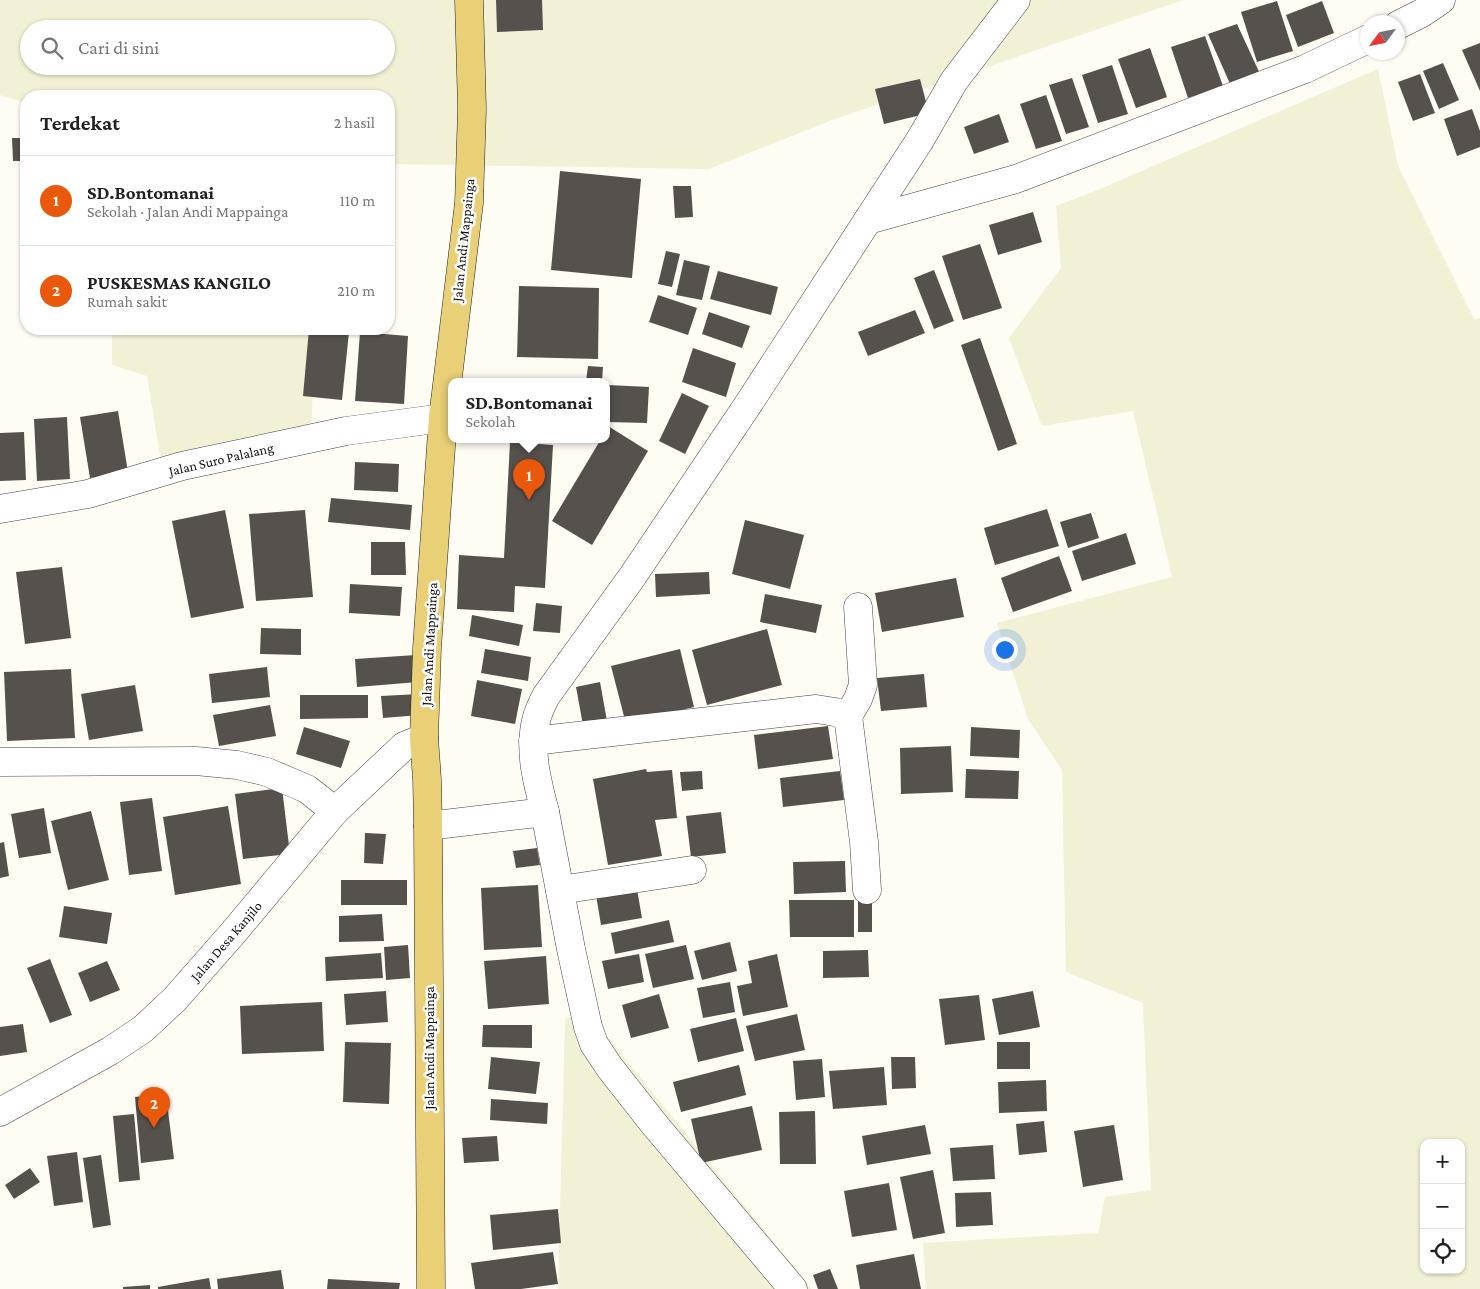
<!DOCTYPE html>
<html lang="id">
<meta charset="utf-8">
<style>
:root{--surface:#fff;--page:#f2f2f2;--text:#202124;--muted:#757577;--line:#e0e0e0;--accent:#ea580c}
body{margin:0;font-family:"Crimson Pro",serif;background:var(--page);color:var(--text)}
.controls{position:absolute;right:15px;bottom:15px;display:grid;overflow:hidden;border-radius:10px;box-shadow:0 1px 4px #0004}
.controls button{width:45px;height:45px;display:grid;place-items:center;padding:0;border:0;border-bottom:1px solid var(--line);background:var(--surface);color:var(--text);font:25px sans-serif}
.compass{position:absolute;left:1360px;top:15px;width:45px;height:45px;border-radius:50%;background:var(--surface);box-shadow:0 1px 4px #0004;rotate:237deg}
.you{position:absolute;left:1004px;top:649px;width:18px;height:18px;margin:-12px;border:4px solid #fff;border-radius:50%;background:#1a73e8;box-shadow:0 0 0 8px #1a73e833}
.badge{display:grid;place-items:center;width:32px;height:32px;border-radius:50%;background:var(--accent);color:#fff;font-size:16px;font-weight:700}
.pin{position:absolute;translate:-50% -41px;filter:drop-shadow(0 1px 2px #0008)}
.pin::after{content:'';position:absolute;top:26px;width:18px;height:15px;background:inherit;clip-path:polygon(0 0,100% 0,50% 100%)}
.popup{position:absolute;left:448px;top:378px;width:162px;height:65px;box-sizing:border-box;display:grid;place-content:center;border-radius:10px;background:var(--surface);filter:drop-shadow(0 1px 4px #0005);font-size:16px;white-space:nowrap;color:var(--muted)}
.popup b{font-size:19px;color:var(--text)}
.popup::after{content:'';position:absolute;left:50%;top:100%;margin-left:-10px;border:10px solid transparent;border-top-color:var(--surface)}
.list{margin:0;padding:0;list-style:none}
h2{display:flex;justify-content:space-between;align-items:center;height:65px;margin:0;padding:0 20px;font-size:21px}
h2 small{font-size:16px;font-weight:400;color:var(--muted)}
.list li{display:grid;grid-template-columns:32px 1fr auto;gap:15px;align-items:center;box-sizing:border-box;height:90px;padding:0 20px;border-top:1px solid var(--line)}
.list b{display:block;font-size:19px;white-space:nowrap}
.list p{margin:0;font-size:16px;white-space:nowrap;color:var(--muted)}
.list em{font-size:16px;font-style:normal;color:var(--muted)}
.icon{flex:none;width:28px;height:28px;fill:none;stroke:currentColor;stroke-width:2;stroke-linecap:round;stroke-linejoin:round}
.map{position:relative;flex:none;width:1480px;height:1289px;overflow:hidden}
.search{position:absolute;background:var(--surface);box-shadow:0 1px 4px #0004;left:20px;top:20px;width:375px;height:55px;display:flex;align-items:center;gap:12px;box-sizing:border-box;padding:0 18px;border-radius:28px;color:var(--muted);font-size:19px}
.panel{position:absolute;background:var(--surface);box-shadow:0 1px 4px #0004;left:20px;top:90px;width:375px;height:245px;border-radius:20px}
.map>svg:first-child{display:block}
.farmland{fill:#f2f0d5;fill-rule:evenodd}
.building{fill:#57514d}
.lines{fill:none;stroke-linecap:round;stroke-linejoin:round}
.street-casing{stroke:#424242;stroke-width:29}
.primary-casing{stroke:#202020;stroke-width:29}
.street{stroke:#fff;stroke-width:28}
.primary{stroke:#e9d077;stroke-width:28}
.labels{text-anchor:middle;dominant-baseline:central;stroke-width:5;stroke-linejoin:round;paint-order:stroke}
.street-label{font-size:14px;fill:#0f0f0f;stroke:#fff}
</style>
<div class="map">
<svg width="1480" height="1289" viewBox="0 0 1480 1289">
<rect width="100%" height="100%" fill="#fefcf3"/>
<g class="farmland">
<path d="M0,0H1183L832,120L709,169L389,164V96H26V103L0,95ZM29,29H386V66H29Z"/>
<path d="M1378,69L1398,166L1474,319L1480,318V1289H926L923,1243L1098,1233L1105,1197L1151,1190L1143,1003L1066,972L1062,770L1028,719L997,623L1172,577L1133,411L1042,426L1009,338L1061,268L1056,206L1093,192ZM1424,1143H1461V1270H1424Z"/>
<polygon points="112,329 315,329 311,436 161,461 147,376 112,365"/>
<polygon points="587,1012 791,1263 811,1289 558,1289 565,1019"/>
</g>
<g class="building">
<polygon points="496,0 542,0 543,30 497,32"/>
<polygon points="1277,1 1293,51 1257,62 1241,12"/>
<polygon points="1322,1 1334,33 1298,47 1286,15"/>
<polygon points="1237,24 1261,76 1231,86 1208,34"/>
<polygon points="1205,36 1223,86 1188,98 1171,47"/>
<polygon points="1480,43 1480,91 1462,50"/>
<polygon points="1150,48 1167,97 1136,108 1118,59"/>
<polygon points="1443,63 1459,100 1439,109 1423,71"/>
<polygon points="1112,65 1128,114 1098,123 1082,75"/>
<polygon points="1420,74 1435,113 1413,121 1398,82"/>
<polygon points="1072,78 1089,127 1066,134 1049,85"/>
<polygon points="920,79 929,113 884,124 875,89"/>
<polygon points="1046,95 1062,141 1036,149 1020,104"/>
<polygon points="1472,109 1480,131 1480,147 1457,156 1444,119"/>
<polygon points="999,114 1009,142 974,154 964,127"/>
<polygon points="12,138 26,138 26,161 13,161"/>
<polygon points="560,171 641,179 632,278 551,270"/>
<polygon points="673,186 691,186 693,217 675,218"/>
<polygon points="1033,212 1042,242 998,255 989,225"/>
<polygon points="980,244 1002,308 963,320 942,256"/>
<polygon points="666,251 680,254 672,287 658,284"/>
<polygon points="684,260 710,266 702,300 676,295"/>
<polygon points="934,270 954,321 934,329 914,278"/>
<polygon points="718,271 778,287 771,315 710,299"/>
<polygon points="519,286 599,288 598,359 517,357"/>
<polygon points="658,295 697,308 688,335 649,322"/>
<polygon points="915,310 925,333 868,356 858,332"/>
<polygon points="709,312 750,326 742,348 702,334"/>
<polygon points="309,329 349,332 342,400 303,396"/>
<polygon points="360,332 408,336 404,404 355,401"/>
<polygon points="980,338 1017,444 998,451 961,345"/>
<polygon points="693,348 736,363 726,397 682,382"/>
<polygon points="588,366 603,367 602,381 586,381"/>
<polygon points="608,385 649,387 647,423 607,422"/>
<polygon points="682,393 709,406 685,454 659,441"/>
<polygon points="118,411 128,472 90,478 80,417"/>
<polygon points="67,417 70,479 37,481 34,419"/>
<polygon points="608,426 648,451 592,545 552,521 601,439 606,439 606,429"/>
<polygon points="24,432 26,480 0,481 0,433"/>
<polygon points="510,442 553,445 545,588 515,586 514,612 457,609 459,555 504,558"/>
<polygon points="355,462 399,464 398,492 354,490"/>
<polygon points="331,498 412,505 410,530 328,522"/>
<polygon points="1047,509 1059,546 995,565 984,528"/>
<polygon points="225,510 244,608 191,618 172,521"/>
<polygon points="305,510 313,597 256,601 249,514"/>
<polygon points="1091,513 1099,538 1068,548 1060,522"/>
<polygon points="745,520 804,535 790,589 732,574"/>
<polygon points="1126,533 1136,564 1082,581 1072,551"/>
<polygon points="371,542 405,542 406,575 371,575"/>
<polygon points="1059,556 1072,591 1013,612 1001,578"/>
<polygon points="62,567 71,638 25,644 16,572"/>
<polygon points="709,572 710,594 656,597 655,574"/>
<polygon points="956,578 964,617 882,632 875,593"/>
<polygon points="350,584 402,587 400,616 349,613"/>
<polygon points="765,594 822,605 816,633 760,622"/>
<polygon points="536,603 562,606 560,633 533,631"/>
<polygon points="472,615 523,625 519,646 469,636"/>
<polygon points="261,628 301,629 301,655 260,654"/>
<polygon points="767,629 782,685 707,705 692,650"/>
<polygon points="485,649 531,657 528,681 481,673"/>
<polygon points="680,649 694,707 626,724 611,666"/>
<polygon points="416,655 418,682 357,687 355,659"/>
<polygon points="267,667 270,697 212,703 209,674"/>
<polygon points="71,669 75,738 7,741 4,672"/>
<polygon points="924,674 927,707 881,711 877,678"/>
<polygon points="477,680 522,689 515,724 471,716"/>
<polygon points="600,682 607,721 583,725 576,687"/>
<polygon points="135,685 143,731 89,740 81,694"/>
<polygon points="419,694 420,715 383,718 381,696"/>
<polygon points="300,695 368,695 368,718 300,719"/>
<polygon points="270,705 276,736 219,746 213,715"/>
<polygon points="828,726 833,759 758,769 754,735"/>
<polygon points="304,727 350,741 341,768 296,754"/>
<polygon points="971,727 1020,730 1019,758 970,756"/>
<polygon points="951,746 953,792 901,794 900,748"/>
<polygon points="646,769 647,772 672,770 677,818 655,820 662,856 608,865 593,779"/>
<polygon points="966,769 1019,771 1018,799 965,798"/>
<polygon points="702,771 703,789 682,791 680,772"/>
<polygon points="840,771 844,800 783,807 780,778"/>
<polygon points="282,788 290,854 243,859 235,794"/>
<polygon points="152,798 162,871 129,875 120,802"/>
<polygon points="228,806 241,884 175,895 163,817"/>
<polygon points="44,808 51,853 19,858 11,814"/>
<polygon points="91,811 109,880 68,890 51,821"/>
<polygon points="721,812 726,853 691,857 686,816"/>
<polygon points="365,833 386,834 383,864 364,863"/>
<polygon points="4,842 9,876 0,878 0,843"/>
<polygon points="537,848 540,865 516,868 513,851"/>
<polygon points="845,861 846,892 794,894 793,862"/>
<rect x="341" y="880" width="66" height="25"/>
<polygon points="538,885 542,947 484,950 481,888"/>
<polygon points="637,889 642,918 601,925 596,895"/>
<rect x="858" y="898" width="14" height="34"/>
<polygon points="789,900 854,900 854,937 790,937"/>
<polygon points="64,906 112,913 107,944 59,937"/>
<polygon points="382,914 384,941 339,942 339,916"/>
<polygon points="669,920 674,942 615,954 611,933"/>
<polygon points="730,942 737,971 702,980 694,951"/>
<polygon points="408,945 410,978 386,980 384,947"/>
<polygon points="686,945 694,979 653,988 645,954"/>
<polygon points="868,950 869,977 823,978 823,951"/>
<polygon points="381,953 383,978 326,981 325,957"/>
<polygon points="639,954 644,982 608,989 602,961"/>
<polygon points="777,954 788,1007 743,1016 737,986 752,983 748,961"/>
<polygon points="546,956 549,1004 488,1009 484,961"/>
<polygon points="50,959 72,1015 50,1023 27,968"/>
<polygon points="107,961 120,990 90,1002 78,973"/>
<polygon points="730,982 735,1012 703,1018 697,988"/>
<polygon points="386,991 388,1022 346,1025 344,994"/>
<polygon points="1033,991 1040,1027 999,1035 992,999"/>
<polygon points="659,994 669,1028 631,1038 622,1005"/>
<polygon points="979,995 985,1040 945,1045 939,999"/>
<polygon points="322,1002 324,1051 242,1054 240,1006"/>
<polygon points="797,1014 805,1050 755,1061 746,1026"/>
<polygon points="736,1018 744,1051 698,1062 690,1029"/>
<polygon points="23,1024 27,1052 0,1056 0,1027"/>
<polygon points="483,1025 532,1025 532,1048 482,1047"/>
<polygon points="345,1042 391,1043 389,1104 343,1102"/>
<rect x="997" y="1042" width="33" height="27"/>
<polygon points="491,1057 540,1062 536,1094 488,1089"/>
<polygon points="891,1057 915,1057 916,1088 892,1089"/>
<polygon points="822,1059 825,1097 796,1100 793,1061"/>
<polygon points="739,1065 746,1095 681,1112 673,1082"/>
<polygon points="884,1067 887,1105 833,1109 829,1071"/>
<polygon points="1046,1080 1047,1111 999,1113 998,1082"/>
<polygon points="166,1094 174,1159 141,1163 135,1097"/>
<polygon points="491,1099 548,1103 547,1124 490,1120"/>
<polygon points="752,1106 762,1150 701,1163 691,1119"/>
<polygon points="815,1111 816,1164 780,1164 779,1112"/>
<polygon points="134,1114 140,1180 119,1182 113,1116"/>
<polygon points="1044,1121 1047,1152 1019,1155 1016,1124"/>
<polygon points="925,1125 931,1154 867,1165 862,1136"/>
<polygon points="1114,1125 1123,1180 1083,1187 1074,1131"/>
<polygon points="497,1136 499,1161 464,1163 462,1138"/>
<polygon points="993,1145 995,1179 953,1181 950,1148"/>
<polygon points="77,1152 83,1202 54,1206 47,1156"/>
<polygon points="101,1155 111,1225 93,1228 83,1158"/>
<polygon points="30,1168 40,1182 14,1199 5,1185"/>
<polygon points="933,1170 945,1233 913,1239 900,1177"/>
<polygon points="889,1183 897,1230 852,1237 844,1191"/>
<polygon points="991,1192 993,1225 956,1227 955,1193"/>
<polygon points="558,1209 561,1243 493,1250 490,1215"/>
<polygon points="553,1252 558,1284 521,1289 475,1289 471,1263"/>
<polygon points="914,1254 921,1289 860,1289 856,1265"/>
<polygon points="830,1269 838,1289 818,1289 813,1275"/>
<polygon points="281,1270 284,1289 218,1289 217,1279"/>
<polygon points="209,1278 211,1289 158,1289 158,1287"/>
<polygon points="328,1279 400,1283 399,1289 327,1289"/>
<polygon points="150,1285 150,1289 123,1289 123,1287"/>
</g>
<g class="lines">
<g class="street-casing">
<g id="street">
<polyline points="1398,25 1422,13 1441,0"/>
<polyline points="868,220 1016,179 1305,69 1368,39"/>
<polyline points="0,509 88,494 182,466 346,431 443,418"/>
<polyline points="848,716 858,699 863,685 858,607"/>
<polyline points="533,741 816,709 835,712 848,716 864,842 867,890"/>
<polyline points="0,762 196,761 237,765 267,772 307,789 335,811"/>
<path d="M545,812C537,781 528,749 537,717C539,710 543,702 546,696L632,577L749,403L920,140L954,81L1016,0"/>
<polyline points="428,826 545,812 571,949 588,1027 594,1044 610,1068 654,1124 793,1289"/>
<polyline points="560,890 692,870"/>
<polyline points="0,1112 110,1051 143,1029 175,999 233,933 335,811 404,746 424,738"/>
</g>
</g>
<g class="primary-casing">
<polyline id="primary" points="431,1289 428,826 427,779 424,738 427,648 443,418 469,203 472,109 469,0"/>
</g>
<use href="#street" class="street"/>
<use href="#primary" class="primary"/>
</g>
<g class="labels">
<g class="street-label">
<text transform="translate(463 240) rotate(-84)">Jalan Andi Mappainga</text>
<text transform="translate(221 459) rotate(-13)">Jalan Suro Palalang</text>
<text transform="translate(429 644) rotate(-87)">Jalan Andi Mappainga</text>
<text transform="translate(226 941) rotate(-49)">Jalan Desa Kanjilo</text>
<text transform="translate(429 1048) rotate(-90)">Jalan Andi Mappainga</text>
</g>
</g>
</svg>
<div class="controls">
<button>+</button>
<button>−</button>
<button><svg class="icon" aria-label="locate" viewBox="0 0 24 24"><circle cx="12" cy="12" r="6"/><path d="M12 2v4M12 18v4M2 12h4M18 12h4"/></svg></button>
</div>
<svg class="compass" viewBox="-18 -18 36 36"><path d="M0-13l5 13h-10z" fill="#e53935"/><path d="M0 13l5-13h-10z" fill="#757577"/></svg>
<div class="you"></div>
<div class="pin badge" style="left:529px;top:500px">1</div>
<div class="popup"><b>SD.Bontomanai</b>Sekolah</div>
<div class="pin badge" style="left:154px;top:1128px">2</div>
<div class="search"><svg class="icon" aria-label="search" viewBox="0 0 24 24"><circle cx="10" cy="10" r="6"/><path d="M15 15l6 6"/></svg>Cari di sini</div>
<section class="panel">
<h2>Terdekat<small>2 hasil</small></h2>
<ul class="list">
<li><span class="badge">1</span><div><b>SD.Bontomanai</b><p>Sekolah · Jalan Andi Mappainga</p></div><em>110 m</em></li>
<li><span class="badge">2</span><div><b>PUSKESMAS KANGILO</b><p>Rumah sakit</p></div><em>210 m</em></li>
</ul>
</section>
</div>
